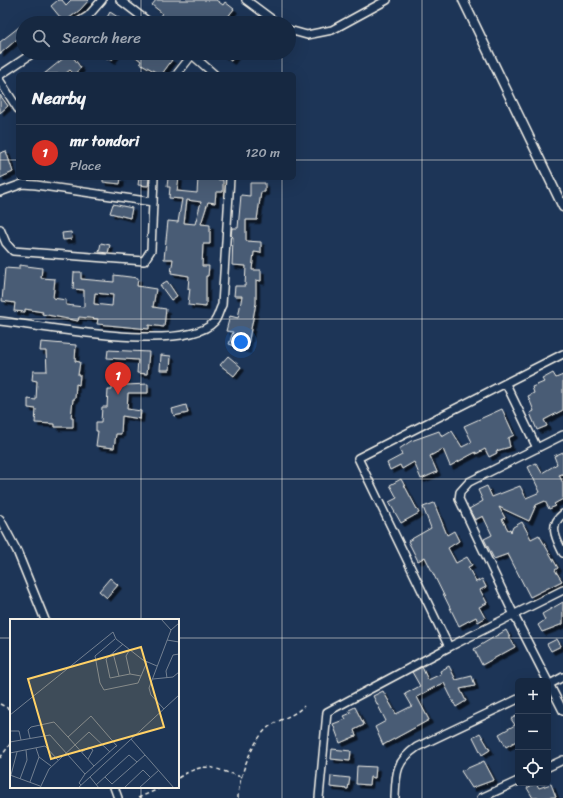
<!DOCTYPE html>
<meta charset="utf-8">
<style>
:root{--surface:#162841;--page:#23344c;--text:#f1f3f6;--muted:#9ea6b1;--line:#35445a;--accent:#d93025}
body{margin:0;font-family:Sriracha,sans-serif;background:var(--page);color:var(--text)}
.controls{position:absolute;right:12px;bottom:12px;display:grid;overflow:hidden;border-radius:6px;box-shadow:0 4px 16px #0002}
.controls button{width:36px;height:36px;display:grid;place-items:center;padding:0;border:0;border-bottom:1px solid var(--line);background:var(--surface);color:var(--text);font:20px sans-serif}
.you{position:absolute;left:241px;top:342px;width:14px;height:14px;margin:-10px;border:3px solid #fff;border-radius:50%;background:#1a73e8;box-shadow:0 0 0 6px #1a73e833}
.badge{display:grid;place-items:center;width:26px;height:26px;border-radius:50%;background:var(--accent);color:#fff;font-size:13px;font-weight:700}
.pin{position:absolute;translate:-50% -33px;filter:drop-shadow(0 1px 2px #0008)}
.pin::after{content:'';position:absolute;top:21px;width:14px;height:12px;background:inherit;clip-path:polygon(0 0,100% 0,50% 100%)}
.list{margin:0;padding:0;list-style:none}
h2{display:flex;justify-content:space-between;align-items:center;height:52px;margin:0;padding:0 16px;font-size:17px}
h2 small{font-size:13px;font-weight:400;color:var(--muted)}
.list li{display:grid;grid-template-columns:26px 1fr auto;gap:12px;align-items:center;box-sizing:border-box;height:56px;padding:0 16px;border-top:1px solid var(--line)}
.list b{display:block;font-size:15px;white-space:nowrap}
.list p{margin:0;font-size:13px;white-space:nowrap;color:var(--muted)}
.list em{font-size:13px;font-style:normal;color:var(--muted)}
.icon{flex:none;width:22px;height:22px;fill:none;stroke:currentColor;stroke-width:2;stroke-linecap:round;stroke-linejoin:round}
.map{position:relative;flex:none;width:563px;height:798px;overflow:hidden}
.search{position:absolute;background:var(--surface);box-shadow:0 4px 16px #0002;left:16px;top:16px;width:280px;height:44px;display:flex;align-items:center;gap:10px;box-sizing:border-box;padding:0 14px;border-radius:22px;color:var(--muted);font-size:15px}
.panel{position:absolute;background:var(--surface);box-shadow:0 4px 16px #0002;left:16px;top:72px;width:280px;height:108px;border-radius:6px}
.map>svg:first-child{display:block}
.building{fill:#485b74;stroke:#f4f1e8;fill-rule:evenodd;filter:url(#shadow)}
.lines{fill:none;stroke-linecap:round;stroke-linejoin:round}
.minor-casing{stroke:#f4f1e8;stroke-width:10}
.tertiary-casing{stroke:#f4f1e8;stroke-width:11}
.path{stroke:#f4f1e8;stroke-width:1.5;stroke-dasharray:4 3;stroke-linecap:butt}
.minor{stroke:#1d3557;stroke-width:7}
.tertiary{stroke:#1d3557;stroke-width:8}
.grid{fill:none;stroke:#f4f1e8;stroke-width:1;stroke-opacity:0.55}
.inset-road{fill:none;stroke:#738091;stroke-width:1}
.view{fill:#ffd166;fill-opacity:0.15;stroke:#ffd166;stroke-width:2}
.inset-edge{fill:none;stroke:#f4f1e8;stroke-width:2}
</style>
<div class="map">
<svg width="563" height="798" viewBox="0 0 563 798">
<defs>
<filter id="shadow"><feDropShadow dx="3.5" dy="3.5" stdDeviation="0" flood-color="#0009"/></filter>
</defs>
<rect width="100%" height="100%" fill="#1d3557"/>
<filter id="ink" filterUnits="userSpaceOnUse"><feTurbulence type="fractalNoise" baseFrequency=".025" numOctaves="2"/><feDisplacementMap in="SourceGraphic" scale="8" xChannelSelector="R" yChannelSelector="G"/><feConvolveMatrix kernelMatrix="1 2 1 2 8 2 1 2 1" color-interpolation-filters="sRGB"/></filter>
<g filter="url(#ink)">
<g class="building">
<polygon points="58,0 62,0 66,5 71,0 89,0 80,10 64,22 51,6"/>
<polygon points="156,0 216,0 223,5 225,2 234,9 223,23 218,23 210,17 207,20 206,18 203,23 188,23 178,16 174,23 160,23 157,21 162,13 152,5"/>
<polygon points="110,12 127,23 108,23 105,21"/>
<polygon points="23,24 23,34 0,54 0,42"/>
<polygon points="70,53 81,68 74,74 70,70 65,74 44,74"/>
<polygon points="100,53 117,53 111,61"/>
<polygon points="131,53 157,53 160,55 162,54 172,60 162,74 159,74 140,63 141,61"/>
<polygon points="220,53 237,53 231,61"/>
<polygon points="0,95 8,106 0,113"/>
<polygon points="6,151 13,172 0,178 0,153"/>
<polygon points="103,178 121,178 120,184 103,182"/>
<polygon points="139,178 149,178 148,186 138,185"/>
<path d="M168,178H179L177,191L197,193L198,178L223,180V192H216L215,203L208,202L201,224L210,225V244H203L202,266H209L208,276H206V307L188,305L190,288L188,289L189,276L171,273L173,259H164L168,221L178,222L182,199L169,198L170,187H167ZM187,200L201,202L195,224L184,223Z"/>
<polygon points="250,183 265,183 265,192 261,192 257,220 246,220 246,241 261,242 261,253 254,252 252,270 261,270 261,281 256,280 256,303 247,350 229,344 233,332 226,331 230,316 238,318 242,296 234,296 235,286 245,286 246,266 232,265 233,237 231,235 232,228 238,228 241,195 250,196"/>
<polygon points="113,204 132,208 130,218 110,213"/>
<polygon points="71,232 72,239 63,240 62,233"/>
<polygon points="101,243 110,245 108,253 99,252"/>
<path d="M19,265L42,268L41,278L55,279L53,298L66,300V305L84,307V290L73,289L74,272H81V279L114,282V275L138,278L137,286L156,289L153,307L166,309L164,327L149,325V329L97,324L98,319L79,317L78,321L42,314L43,312L25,309V312L14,311L15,303L2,301L5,268L19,269ZM95,293L113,295L112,306L94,304Z"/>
<polygon points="167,281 177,296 171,300 160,285"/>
<polygon points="41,342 76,345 75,361 80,362 78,375 80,375 79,385 76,384 75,399 73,399 71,418 73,418 73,427 55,427 55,424 35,423 36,409 28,408 28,399 36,400 37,381 32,380 33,371 47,371 46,351 40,351"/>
<polygon points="108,350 149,352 147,374 137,373 138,360 107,358"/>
<polygon points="161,355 171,356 170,370 160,370"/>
<polygon points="228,356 241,367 234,376 220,365"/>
<polygon points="553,373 556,378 563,375 563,410 544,420 547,426 537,430 530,413 534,411 528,396 534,393 532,387 544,382 542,379"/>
<polygon points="113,377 126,378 126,385 148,384 148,393 128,393 127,409 141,411 140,419 122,416 121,434 116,434 114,448 96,446 98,431 96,431 96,422 101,422 102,407 107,407 108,390 112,390"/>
<polygon points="186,405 188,413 174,416 172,409"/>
<polygon points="502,409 514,435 508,438 510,447 496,451 497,453 489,457 485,449 476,454 476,452 450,466 443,449 430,456 437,472 421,479 414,462 402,469 400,465 390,470 387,463 402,455 399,449 411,441 439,431 442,437 452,431 462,447 472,442 464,426"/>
<polygon points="563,452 563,475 562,474 559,475 563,483 563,499 554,504 556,506 549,509 545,501 536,505 529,521 499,507 505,518 502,519 508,530 510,529 511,532 513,527 522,522 531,539 539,535 558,568 555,570 562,581 530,597 508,554 494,559 484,539 492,535 483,516 475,520 469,509 483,501 478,490 487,486 492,497 520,486 526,498 540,492 528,467 536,463 542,473 557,464 554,456"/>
<polygon points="401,479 419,513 401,523 389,502 397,498 390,485"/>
<polygon points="434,503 447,535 454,531 459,541 448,548 456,563 467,557 472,565 468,567 476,582 482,579 486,587 480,590 487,603 479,607 485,618 478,622 476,617 459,626 425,557 418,561 408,541 431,528 423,507"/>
<polygon points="110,578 118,585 107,598 99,591"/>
<polygon points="563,602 563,624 542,632 538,625 545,620 542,614"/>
<polygon points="506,630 515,647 482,665 474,649"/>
<polygon points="557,639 561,646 551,651 547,644"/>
<polygon points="449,666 456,680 472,676 475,686 460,689 466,701 456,707 444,683 433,688 417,697 429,720 383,745 375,727 386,721 373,696 383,691 396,714 412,706 405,694 420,686 412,672 422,667 428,680 441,674 440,671"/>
<polygon points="355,707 364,725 354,730 356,736 340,743 333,724 346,719 344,716 351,713 349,710"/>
<polygon points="518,715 518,740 506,747 499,734 515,725 511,719"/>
<polygon points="480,733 490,750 482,755 473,737"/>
<polygon points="332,749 351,751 350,761 331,759"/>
<polygon points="484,761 494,780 472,788 461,771"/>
<polygon points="357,766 376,767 375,778 370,777 369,785 356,784"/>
<polygon points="331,776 350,778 348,789 330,787"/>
<polygon points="536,783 539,788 551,784 556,797 533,798 527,788"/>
</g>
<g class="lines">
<g class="minor-casing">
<g id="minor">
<polyline points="120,0 150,23"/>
<polyline points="246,0 277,23"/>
<polyline points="77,23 88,16 102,0"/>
<polyline points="289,30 307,35 332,30 387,0"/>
<polyline points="190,53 214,74"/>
<polyline points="177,74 192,55"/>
<polyline points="0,75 33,53"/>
<polyline points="0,81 18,109"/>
<polyline points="0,192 22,184 36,185 153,202"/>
<polyline points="0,229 6,243 13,251 144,261 151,250 154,178"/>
<path d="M0,321C42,326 185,354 214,322C218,318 219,310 222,305L230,178"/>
<polyline points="563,354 358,458 449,647 563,590"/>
<polyline points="506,384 537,448"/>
<polyline points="563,435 469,482 460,492 459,499 514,615 563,711"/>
<path d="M563,514C548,526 556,538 563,553"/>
<polyline points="0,519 17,551 45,620"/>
<polyline points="548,685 563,677"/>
<polyline points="548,767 563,760"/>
<polyline points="114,787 118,798"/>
<polyline points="319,798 327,712 449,647"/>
<path d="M395,798C396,774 395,762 417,747L518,699"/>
<polyline points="481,798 518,781"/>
</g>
</g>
<g class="tertiary-casing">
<polyline id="tertiary" points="463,0 563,207"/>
</g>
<g class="path">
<polyline points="0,704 11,710"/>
<polyline points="0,758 11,743"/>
<path d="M178,778C207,760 211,768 241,777"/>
<polyline points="138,798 163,787"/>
<path d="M238,798C238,778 253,738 270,726C282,718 294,716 304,706"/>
</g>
<use href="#minor" class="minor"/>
<use href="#tertiary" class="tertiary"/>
</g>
</g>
<path class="grid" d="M141,0V23M282,0V23M422,0V798M141,53V74M282,53V74M0,160H18M294,160H563M141,178V620M282,178V798M0,319H563M0,479H563M0,638H11M178,638H563M141,787V798"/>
<g transform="translate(10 619)">
<rect width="169" height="169" fill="#1d3557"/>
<path class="inset-road" d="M151,0L161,11M105,20L85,37L90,64L94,71L128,64L137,43M157,21L169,23M113,25L96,40L100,59L120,55L131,57M103,34L109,57M120,55L116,37L120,30M157,59L156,52L163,36L169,35M143,60L163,58L169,53M154,90L141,76L139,69L161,11L169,4M0,96L103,13L106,20L133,41L147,47M0,112H9L11,121M20,119L18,111L21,108L44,103L58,118M121,120L164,169M0,123L40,116L75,155L84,147L106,127H107L81,97L58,118L84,147M72,133L79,128L83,131L78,140M0,134L35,127L48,141M29,138L41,147M0,156L30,167M1,156L7,133M80,158L89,169M95,158L102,165L135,136M10,160L17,141L16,131M20,163L29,138L26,129M71,166L69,164L75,155M86,166L119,136L127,143M30,169L39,150L79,113L100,133M68,169L169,76M114,169L133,151L140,158M129,169L149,151"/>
<path class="view" d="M131,28L154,108L41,140L18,60Z"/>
<rect width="169" height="169" class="inset-edge"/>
</g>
</svg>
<div class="controls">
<button>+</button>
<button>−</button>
<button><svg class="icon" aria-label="locate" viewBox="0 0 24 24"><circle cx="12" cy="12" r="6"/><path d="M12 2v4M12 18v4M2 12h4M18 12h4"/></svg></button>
</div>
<div class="you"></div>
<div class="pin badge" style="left:118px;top:395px">1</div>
<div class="search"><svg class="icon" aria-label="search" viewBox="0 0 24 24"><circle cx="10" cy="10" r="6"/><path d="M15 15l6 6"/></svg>Search here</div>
<section class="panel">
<h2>Nearby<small></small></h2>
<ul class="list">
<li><span class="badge">1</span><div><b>mr tondori</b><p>Place</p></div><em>120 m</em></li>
</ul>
</section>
</div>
